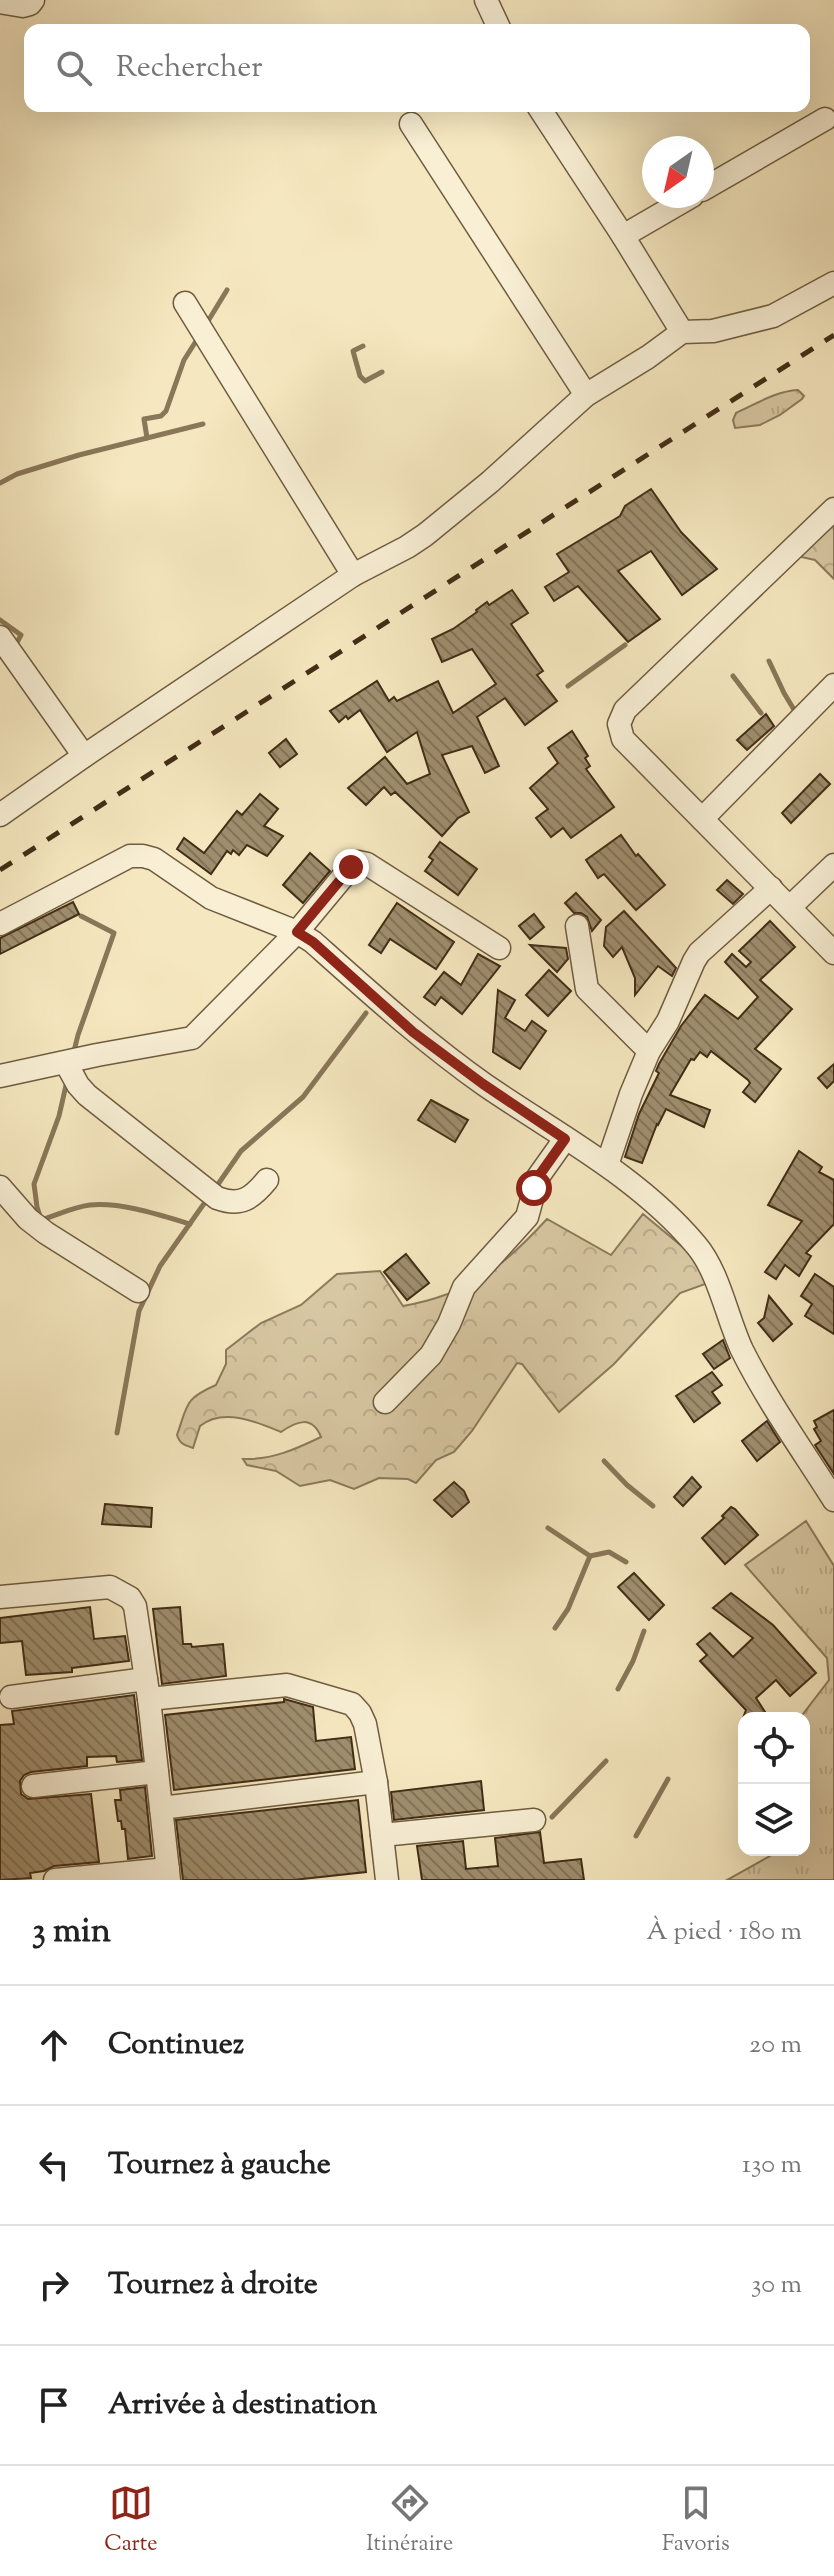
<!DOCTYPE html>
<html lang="fr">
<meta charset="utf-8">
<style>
:root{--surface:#fff;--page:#f2f2f2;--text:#222;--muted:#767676;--line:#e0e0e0;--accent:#8f2418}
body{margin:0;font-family:"Sorts Mill Goudy",serif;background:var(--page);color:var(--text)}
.controls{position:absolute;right:24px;bottom:24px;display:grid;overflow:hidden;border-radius:16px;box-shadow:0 8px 32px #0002}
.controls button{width:72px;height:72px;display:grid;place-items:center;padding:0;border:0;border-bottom:2px solid var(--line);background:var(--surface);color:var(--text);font:40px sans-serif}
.compass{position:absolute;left:642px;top:136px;width:72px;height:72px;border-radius:50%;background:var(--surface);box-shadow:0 8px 32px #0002;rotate:214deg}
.stop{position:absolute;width:24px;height:24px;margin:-18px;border:6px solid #8f2418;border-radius:50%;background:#fff}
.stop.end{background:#8f2418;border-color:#fff;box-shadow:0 2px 8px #0008}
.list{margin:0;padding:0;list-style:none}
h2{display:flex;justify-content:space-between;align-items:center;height:104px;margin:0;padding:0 32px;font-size:34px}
h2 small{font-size:26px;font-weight:400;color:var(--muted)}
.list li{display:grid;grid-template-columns:52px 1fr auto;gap:24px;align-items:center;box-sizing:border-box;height:120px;padding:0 32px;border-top:2px solid var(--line)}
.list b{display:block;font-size:30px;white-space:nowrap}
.list em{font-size:26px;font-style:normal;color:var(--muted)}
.icon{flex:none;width:44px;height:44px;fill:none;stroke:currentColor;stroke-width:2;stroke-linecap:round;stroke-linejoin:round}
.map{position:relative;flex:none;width:834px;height:1880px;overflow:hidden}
.search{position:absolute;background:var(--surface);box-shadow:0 8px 32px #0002;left:24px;right:24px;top:24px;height:88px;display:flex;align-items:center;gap:20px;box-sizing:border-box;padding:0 28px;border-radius:16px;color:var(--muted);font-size:30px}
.sheet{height:584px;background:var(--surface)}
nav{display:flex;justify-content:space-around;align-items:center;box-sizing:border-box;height:112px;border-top:2px solid var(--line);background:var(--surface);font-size:22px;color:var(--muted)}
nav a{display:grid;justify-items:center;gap:4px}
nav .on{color:var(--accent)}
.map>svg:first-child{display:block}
.grass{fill:url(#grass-tufts);stroke:#8c7a5c;stroke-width:2}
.forest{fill:url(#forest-crowns);stroke:#8c7a5c;stroke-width:2}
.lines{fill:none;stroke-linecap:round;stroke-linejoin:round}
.stream{stroke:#897759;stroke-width:5}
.building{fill:url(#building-back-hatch);stroke:#422d16;stroke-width:2}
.minor-casing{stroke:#6f5c40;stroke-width:25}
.minor{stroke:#f8efd5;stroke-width:22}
.rail{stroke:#422d16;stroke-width:5;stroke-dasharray:14 14;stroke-linecap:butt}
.route{stroke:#8f2418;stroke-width:10}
</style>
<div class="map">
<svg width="834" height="1880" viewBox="0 0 834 1880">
<defs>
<pattern id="grass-tufts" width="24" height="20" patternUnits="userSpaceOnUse" patternTransform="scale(2)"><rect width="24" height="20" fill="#d7c7a2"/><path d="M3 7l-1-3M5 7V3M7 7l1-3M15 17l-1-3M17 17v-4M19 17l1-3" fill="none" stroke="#baab8b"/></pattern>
<pattern id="forest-crowns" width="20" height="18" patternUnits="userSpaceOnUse" patternTransform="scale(2)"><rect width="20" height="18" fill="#d7c7a2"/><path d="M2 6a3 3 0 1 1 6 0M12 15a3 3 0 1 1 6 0" fill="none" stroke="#baab8b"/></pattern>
<pattern id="building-back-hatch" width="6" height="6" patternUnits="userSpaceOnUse" patternTransform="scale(2)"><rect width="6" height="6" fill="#9f8e6e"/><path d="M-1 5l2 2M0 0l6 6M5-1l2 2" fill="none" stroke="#837459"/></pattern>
</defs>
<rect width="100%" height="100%" fill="#f5e7bf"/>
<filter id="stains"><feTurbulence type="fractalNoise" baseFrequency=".0025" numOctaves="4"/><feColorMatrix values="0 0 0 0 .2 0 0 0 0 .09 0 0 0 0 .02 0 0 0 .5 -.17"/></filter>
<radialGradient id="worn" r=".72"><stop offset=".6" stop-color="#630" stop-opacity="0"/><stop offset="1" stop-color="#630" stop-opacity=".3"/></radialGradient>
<g class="grass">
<path d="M798,390L804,396L802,399L780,415L760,425L735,428L733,420L736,413C756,404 776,391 798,390Z"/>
<polygon points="806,1521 834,1566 834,1880 727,1880 770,1856 775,1850 804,1850 804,1718 800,1718 829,1680 827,1658 745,1565"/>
</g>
<g class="forest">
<polygon points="834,524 834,579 815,560 801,557 799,552"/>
<path d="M643,1214L696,1258L708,1283L680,1293L614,1364L559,1412L522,1364L517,1363L472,1431L454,1452L436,1460L416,1483L408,1479L379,1478L354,1489L330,1480L300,1486L276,1471L247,1465L243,1459C272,1460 296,1449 321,1437C312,1415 297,1421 281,1432C257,1422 223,1407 200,1426L193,1448C184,1445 180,1444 177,1435C188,1404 184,1399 216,1385L226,1364V1350L261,1323L301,1305L337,1274L380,1271L403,1306C470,1294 502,1268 547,1219L611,1255Z"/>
</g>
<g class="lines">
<g class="stream">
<polyline points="205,326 227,290"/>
<polyline points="363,346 353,351 360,376 365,381 382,372"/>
<polyline points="147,438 144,419 161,416 166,411 184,360 198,338"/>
<polyline points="0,483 17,474 79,455 203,424"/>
<polyline points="0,620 21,635 15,646"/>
<polyline points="769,661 784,693 796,713"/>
<polyline points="733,676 761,713"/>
<polyline points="568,686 625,645"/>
<polyline points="73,1055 78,1035 114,933 81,916"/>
<path d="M67,1081L59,1116L34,1184L37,1207L41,1220C57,1215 73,1207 90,1205C121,1202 160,1215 190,1224"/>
<polyline points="214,1190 241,1151 303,1097 366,1013"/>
<polyline points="117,1433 139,1311 160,1266 208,1198"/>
<polyline points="604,1461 627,1485 653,1506"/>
<polyline points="548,1528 590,1556"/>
<polyline points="555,1628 568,1609 590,1556 609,1552 626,1562"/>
<polyline points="618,1689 633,1661 644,1631"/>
<polyline points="552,1817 606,1761"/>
<polyline points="636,1836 668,1779"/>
</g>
</g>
<g class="building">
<polygon points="651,489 681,532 717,569 682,595 651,551 618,571 660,619 628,642 578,586 554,601 545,587 569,572 557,554 620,516 625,506"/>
<polygon points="512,590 528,613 511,624 543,671 537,675 557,701 525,725 505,698 477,717 499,766 485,773 472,746 442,755 469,812 458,818 442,836 395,792 391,795 384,787 366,805 348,788 385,757 407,784 430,774 417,732 387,752 360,710 348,719 346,716 339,722 330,711 377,681 389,701 394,697 397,701 438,681 453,713 496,684 472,649 442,662 432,639 453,629 477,612 476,610 487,602 489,605"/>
<polygon points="766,714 774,726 747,750 737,740"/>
<polygon points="572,731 588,756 585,758 590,766 586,769 614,807 571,838 563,828 551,837 536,818 548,809 530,788 558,763 548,748"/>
<polygon points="286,739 297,754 280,767 269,753"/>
<polygon points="820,774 830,784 791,823 782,813"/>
<polygon points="260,794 278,809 264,826 283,836 267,856 247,845 239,855 233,850 231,854 227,851 211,874 177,849 184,838 204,853 237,811 242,815"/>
<polygon points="621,835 636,856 638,854 665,885 636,910 604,874 598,878 586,860"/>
<polygon points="440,842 477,869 458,895 425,871 433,860 429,857"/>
<polygon points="310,853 330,871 303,903 283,885"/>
<polygon points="727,880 743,894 733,904 717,890"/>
<polygon points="576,893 601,920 592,931 587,917 581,913 574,913 565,903"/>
<polygon points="73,902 79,914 0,954 0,938"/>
<polygon points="397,903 454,942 436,969 390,939 381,953 369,945"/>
<polygon points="624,911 676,968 672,976 658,966 635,995 635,978 622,947 613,957 604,946 606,927"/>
<polygon points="534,914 544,927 530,939 519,926"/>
<polygon points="770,921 795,947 760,980 792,1009 755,1049 781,1069 755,1102 743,1092 750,1083 748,1080 711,1051 707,1057 700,1052 694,1060 691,1059 670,1095 710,1110 704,1127 666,1109 658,1125 657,1124 642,1163 625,1157 639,1114 659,1073 656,1071 659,1064 681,1026 705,995 738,1019 758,997 725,962 732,954 746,967 751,962 739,951"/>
<polygon points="530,945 566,948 568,959 557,972"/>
<polygon points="478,954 500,966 462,1014 441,997 435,1005 424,997 444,972 461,985"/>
<polygon points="549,970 571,991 548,1016 526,995"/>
<polygon points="498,990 515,1000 505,1018 525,1031 532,1021 546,1031 520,1069 493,1052"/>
<polygon points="834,1064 834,1081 827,1088 818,1078"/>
<polygon points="431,1100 468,1120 455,1142 418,1120"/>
<polygon points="799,1151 822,1167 819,1172 834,1180 834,1224 806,1253 811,1256 799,1276 785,1265 776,1279 765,1272 802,1221 768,1205"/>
<polygon points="406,1254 429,1283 407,1300 384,1272"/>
<polygon points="815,1274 834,1287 834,1334 805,1316 812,1304 801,1296"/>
<polygon points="769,1296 792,1324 773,1341 758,1323 764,1318"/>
<polygon points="723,1340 730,1358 714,1369 703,1354"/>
<polygon points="712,1372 722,1385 712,1392 720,1403 694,1422 676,1396"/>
<polygon points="834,1410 834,1474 815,1445 821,1441 814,1429 817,1427 814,1421"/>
<polygon points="767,1421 780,1442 757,1461 742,1441"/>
<polygon points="692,1477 701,1487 683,1506 674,1497"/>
<polygon points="454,1482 464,1491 469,1502 452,1517 434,1500"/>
<polygon points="105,1504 152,1508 151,1527 102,1524"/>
<polygon points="731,1507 735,1509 758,1535 725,1564 702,1538 724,1518 722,1516"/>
<polygon points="634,1573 664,1605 649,1620 618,1587"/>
<polygon points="731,1593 773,1625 816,1673 790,1696 776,1680 756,1698 769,1718 743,1718 746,1710 700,1661 707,1655 697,1644 710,1633 733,1657 753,1638 713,1608"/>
<polygon points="90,1607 94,1639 125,1636 129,1661 72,1668 72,1672 26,1675 22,1641 0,1643 0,1618"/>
<polygon points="180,1607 183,1644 191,1644 192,1647 223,1644 226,1676 162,1684 153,1609"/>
<polygon points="134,1695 142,1760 117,1762 116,1756 87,1757 87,1766 31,1772 24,1775 20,1781 21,1794 28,1799 91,1794 99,1862 54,1866 44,1871 30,1873 31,1878 0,1880 0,1725 14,1724 12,1711"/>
<polygon points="284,1699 313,1707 316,1741 351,1737 355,1769 174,1790 165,1715 284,1702"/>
<polygon points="481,1781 484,1810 394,1820 391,1792"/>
<polygon points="145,1787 152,1856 128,1859 125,1829 122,1829 121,1821 118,1821 115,1800 121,1800 120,1790"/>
<polygon points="358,1800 366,1872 293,1880 183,1880 176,1820"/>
<polygon points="540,1832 544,1863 581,1859 584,1880 422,1880 417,1846 463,1841 466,1869 498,1866 495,1838"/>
</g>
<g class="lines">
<g class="minor-casing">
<g id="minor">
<polyline points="486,0 500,30"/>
<polyline points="0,2 23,6 30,4 33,0"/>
<polyline points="538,106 623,236 682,332"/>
<polyline points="411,124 586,395"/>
<polyline points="702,190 825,119"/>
<polyline points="623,236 692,196"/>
<polyline points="185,303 353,575"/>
<polyline points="834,509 625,710 619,724 623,739 834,953"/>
<polyline points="0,637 84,756"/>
<polyline points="0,815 84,756 353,575 407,547 425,535 490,482 586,395 648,357 682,332 713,331 773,316 834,283"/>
<polyline points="702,819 834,685"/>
<polyline points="790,907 834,865"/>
<path d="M0,924L130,856H143L154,859L211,898L297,932L313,942C369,992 424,1042 485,1085C558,1135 639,1177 696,1245C719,1272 727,1318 742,1350C768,1402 803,1451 834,1500"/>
<polyline points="577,926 587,989 649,1051"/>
<path d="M66,1063L78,1085L87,1095L217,1198C241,1207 252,1198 267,1180"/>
<polyline points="0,1076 97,1055 192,1038 297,932 351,867 358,862 367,864 499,948"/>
<polyline points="607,1165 631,1094 649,1051 668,1021 694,961 699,953 771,888"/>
<polyline points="0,1187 28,1219 46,1233 138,1291"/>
<polyline points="385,1402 431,1355 449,1324 464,1287 527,1217 538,1177 565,1139"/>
<polyline points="0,1597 110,1587 130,1598 135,1606 149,1699 169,1880"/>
<polyline points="11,1697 146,1679"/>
<polyline points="149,1699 287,1685 352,1704 360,1713 365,1724 376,1782 387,1880"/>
<polyline points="33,1786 157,1772"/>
<polyline points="161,1808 376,1782"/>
<polyline points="382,1835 534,1820"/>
<polyline points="55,1880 168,1869"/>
</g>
</g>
<use href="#minor" class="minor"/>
<polyline class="rail" points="0,870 834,335"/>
</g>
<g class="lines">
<polyline class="route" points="351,867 297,932 313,942 413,1032 483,1084 565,1139 538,1177 534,1188"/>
</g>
<rect width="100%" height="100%" filter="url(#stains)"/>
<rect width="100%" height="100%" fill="url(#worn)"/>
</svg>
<div class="controls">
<button><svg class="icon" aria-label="locate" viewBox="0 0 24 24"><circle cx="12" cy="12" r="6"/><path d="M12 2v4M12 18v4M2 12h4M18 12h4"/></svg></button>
<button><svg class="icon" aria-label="layers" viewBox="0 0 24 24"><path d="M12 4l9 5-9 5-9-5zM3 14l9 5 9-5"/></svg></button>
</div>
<svg class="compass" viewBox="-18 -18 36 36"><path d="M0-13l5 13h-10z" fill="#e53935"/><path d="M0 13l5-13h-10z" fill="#767676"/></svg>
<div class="stop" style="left:534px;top:1188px"></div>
<div class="stop end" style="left:351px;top:867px"></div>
<div class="search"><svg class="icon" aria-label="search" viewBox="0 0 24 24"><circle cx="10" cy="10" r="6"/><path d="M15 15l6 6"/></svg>Rechercher</div>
</div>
<section class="sheet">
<h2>3 min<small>À pied · 180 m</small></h2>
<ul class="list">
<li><svg class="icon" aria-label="ahead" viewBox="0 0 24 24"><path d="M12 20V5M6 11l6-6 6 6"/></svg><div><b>Continuez</b></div><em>20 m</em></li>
<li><svg class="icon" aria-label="left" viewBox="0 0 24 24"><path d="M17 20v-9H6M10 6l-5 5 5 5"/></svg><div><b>Tournez à gauche</b></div><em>130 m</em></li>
<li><svg class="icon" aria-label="right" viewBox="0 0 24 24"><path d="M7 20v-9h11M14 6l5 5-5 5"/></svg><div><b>Tournez à droite</b></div><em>30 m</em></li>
<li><svg class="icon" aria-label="arrive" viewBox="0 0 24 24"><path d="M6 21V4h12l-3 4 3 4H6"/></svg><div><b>Arrivée à destination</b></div></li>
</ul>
</section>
<nav>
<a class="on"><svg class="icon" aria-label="map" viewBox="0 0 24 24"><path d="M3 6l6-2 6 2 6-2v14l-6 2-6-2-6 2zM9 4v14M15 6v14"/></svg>Carte</a>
<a><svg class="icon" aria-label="directions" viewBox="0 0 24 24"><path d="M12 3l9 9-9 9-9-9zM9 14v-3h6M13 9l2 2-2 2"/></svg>Itinéraire</a>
<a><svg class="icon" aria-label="saved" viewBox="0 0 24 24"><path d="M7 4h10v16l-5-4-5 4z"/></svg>Favoris</a>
</nav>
